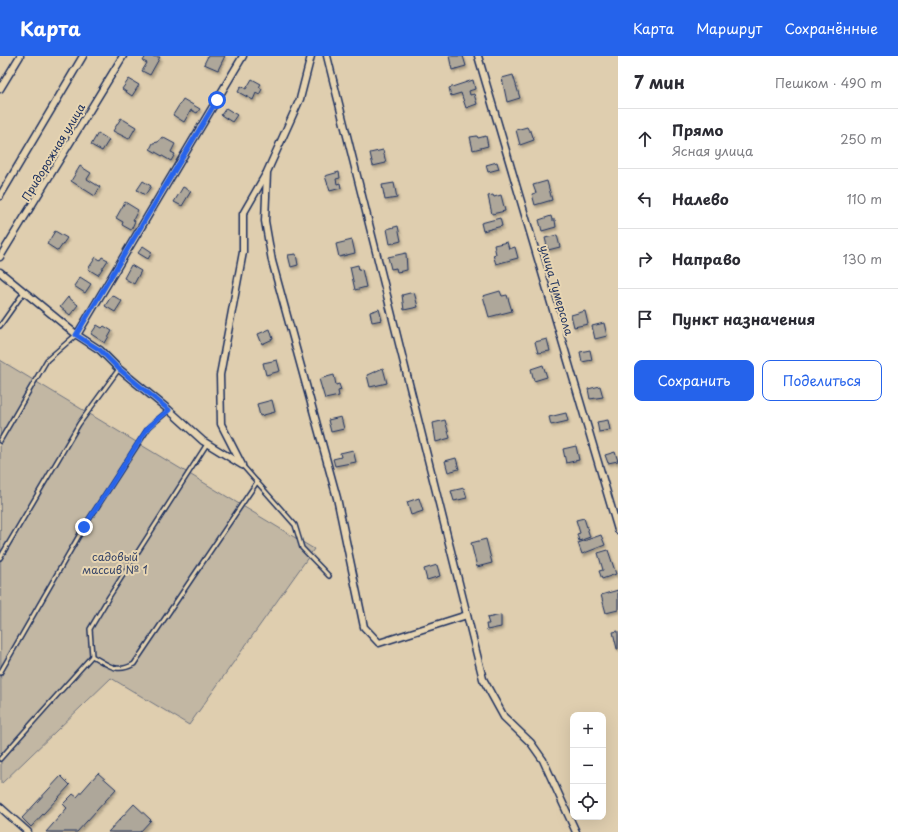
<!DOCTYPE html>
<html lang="ru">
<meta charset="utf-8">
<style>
:root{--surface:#fff;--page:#f2f2f3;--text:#2b2b33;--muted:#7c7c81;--line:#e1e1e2;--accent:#2563eb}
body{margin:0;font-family:"Playpen Sans",sans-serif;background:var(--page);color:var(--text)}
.controls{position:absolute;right:12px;bottom:12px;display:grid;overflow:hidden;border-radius:8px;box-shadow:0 4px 16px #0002}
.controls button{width:36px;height:36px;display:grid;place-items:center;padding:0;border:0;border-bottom:1px solid var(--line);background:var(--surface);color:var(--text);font:20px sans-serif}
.stop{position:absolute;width:12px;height:12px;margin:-9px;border:3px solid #2563eb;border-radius:50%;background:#fff}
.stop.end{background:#2563eb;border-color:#fff;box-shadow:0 1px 4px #0008}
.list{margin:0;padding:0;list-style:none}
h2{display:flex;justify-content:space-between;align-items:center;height:52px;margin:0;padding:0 16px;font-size:17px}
h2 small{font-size:13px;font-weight:400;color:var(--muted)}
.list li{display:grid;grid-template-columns:26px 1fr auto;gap:12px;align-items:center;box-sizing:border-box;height:60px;padding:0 16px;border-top:1px solid var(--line)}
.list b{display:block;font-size:15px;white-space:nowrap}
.list p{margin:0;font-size:13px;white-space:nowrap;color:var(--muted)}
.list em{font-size:13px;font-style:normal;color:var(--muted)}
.actions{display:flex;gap:8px;padding:12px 16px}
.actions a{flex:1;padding:9px 0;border:1px solid var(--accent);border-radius:8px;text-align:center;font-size:14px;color:var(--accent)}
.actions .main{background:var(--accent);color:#fff}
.icon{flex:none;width:22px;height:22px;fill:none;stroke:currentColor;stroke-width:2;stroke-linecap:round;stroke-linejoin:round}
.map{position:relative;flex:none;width:618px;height:776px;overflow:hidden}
header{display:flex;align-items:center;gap:24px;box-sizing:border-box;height:56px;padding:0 20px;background:var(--accent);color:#fff}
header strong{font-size:19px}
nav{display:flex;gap:22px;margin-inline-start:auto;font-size:14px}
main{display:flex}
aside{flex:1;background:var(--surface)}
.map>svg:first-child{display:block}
.green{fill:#c2b7a3;stroke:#6e7380}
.building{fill:#aea79a;stroke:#1b2f5e;filter:url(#shadow)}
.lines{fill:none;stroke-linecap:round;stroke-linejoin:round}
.service-casing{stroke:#1b2f5e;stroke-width:6}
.minor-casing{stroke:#1b2f5e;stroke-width:9}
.service{stroke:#e7d5b2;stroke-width:3}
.minor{stroke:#e7d5b2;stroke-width:6}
.route{stroke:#2563eb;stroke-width:5}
.labels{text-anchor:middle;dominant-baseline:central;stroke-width:4;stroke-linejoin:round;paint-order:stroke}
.street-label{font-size:11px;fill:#1b2f5e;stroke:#e7d5b2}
.park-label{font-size:11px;fill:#344368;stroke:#e7d5b2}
</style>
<header>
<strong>Карта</strong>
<nav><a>Карта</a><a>Маршрут</a><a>Сохранённые</a></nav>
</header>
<main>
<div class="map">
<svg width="618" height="776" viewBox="0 0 618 776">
<defs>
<filter id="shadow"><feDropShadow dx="1.5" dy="2.5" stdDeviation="1" flood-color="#0004"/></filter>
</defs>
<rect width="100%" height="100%" fill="#dfceaf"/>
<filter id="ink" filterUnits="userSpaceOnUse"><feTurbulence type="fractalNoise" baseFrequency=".025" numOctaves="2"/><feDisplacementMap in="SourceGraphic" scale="8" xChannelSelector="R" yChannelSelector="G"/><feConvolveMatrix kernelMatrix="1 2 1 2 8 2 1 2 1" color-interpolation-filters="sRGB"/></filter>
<g filter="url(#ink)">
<polygon class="green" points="0,304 314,493 189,669 111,622 1,728"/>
<g class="building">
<polygon points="146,0 160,1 150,19 142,15 147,7 143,5"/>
<polygon points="208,0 225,0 218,14 204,8"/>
<polygon points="449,0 463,0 466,10 452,14"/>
<polygon points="513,19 520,42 507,46 502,22"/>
<polygon points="129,23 139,29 132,40 122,33"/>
<polygon points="252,23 261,28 259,31 262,33 259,39 256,37 253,44 238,36 241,30 246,33"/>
<polygon points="473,24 475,33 469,35 470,39 474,38 477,48 466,52 461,37 451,40 449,32"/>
<polygon points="183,43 200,53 197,57 191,54 184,66 173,59"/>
<polygon points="226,52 237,59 232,66 221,59"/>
<polygon points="121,62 136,71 129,83 113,75"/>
<polygon points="527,71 529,75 531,75 534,84 520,89 516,74"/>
<polygon points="98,77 109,84 102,95 91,89"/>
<polygon points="477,80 478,82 486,80 488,90 473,94 470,81"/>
<polygon points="162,81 175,88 171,96 175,98 171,105 150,93 153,87 158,86"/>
<polygon points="383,94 386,107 373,110 370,97"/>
<polygon points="497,106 499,113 488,116 486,109"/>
<polygon points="80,110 91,117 87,123 100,131 95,140 71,125"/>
<polygon points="339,116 340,122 336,123 337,128 340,127 341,132 330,135 325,120"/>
<polygon points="143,125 151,130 145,139 137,134"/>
<polygon points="547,125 552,144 535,149 532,138 536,137 533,129"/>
<polygon points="394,127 397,142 385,144 382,129"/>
<polygon points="183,131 191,135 182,150 174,146"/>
<polygon points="493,139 494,141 501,139 505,155 492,158 488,140"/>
<polygon points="125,146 138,154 133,164 135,165 131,174 122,169 123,166 116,162"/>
<polygon points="551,160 552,164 555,164 556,171 542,175 539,164"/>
<polygon points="500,162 502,170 483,175 481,167"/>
<polygon points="398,170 401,185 390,188 387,173"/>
<polygon points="55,175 67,182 58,195 47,188"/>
<polygon points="557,179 560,191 548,194 545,182"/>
<polygon points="352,184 355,197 339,201 336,188"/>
<polygon points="507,186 509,193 515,191 518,202 496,208 493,199 496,198 494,189"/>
<polygon points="143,190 152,196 148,203 138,197"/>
<polygon points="406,197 407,214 397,216 396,212 391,213 388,201"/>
<polygon points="296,198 298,209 291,211 288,199"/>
<polygon points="96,201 100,204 102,201 108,204 98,219 88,213"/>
<polygon points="131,209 141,215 134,228 124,222"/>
<polygon points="358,209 359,214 362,213 366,231 355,234 350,211"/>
<polygon points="80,221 91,228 85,237 74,230"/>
<polygon points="500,235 502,240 507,239 512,255 489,261 483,240"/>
<polygon points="414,236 418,251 404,254 402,239"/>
<polygon points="112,239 122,245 115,256 105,250"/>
<polygon points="68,241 78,249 70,259 60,251"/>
<polygon points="379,253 382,264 372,266 370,256"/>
<polygon points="585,255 588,268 574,271 571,259"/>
<polygon points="604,267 607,280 595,283 592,270"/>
<polygon points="97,269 102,272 104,270 112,275 105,287 91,278"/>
<polygon points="270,273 273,283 262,288 258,278"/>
<polygon points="547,283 550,295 538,297 535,286"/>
<polygon points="590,294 592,304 582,306 580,296"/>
<polygon points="277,304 280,315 266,319 263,307"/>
<polygon points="543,309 547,321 534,325 531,313"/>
<polygon points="383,312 387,327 370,331 367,319"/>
<polygon points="334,319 336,329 339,328 341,334 338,335 339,340 325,343 319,323"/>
<polygon points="600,330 603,341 590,343 588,333"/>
<polygon points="272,344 275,356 260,360 257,348"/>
<polygon points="566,357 568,365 551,369 549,361"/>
<polygon points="341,361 344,373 331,376 328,364"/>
<polygon points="445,364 450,382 436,386 433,367"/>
<polygon points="608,364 610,374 599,376 597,366"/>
<polygon points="576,390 579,404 566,407 563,393"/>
<polygon points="353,394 356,406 335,410 333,403 341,401 340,397"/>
<polygon points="615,396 618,405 608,407 605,399"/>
<polygon points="456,402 459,413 448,416 445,405"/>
<polygon points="464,432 467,442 454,445 451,435"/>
<polygon points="419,442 423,455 411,459 407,446"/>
<polygon points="584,462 590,481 579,485 577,478 580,477 576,464"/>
<polygon points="601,479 605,489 582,498 578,487"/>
<polygon points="486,483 492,507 477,511 471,487"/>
<polygon points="608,494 616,518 602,523 599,515 603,514 598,497"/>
<polygon points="437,509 440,520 427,524 424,513"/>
<polygon points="618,534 618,554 606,557 601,539"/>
<polygon points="501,559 501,571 487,574 486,568 489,568 487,562"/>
<polygon points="618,575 618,593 617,593 613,576"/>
<polygon points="98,717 116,733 77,776 46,776 67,752 63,748 73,738 77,741"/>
<polygon points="61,720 70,729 31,771 22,762"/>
<polygon points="134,748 151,764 140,776 108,776"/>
</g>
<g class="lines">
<g class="service-casing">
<g id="service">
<polyline points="0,270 24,236"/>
<polyline points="0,385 47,304 76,279"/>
<path d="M207,388L109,541L90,573L92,600C108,609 117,618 134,608L257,426"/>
<polyline points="242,409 295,469 302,492 329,520"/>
<polyline points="0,502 79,368 119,313"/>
<polyline points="0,617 84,471 149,371 169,354"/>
<polyline points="0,703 92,600"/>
</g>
</g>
<g class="minor-casing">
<g id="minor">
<polyline points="311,0 300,43 267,116 265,165 272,205 337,442 364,571 379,587 467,559"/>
<polyline points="327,0 483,623 504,661 531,687 543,704 576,776"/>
<polyline points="478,0 618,474"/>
<polyline points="0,33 20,0"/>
<polyline points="0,140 83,0"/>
<polyline points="0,201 123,0"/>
<polyline points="0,216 77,279 100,294 119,313 169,354 203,385 242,409 221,368 220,319 243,196 243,158 266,118"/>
<polyline points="77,279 243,0"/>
<polyline points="0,751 28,776"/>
</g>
</g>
<use href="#service" class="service"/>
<use href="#minor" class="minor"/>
</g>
</g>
<g class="lines" filter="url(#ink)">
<polyline class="route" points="84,471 149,370 169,354 119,313 100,294 76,279 217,44"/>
</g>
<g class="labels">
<g class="street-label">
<text transform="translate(53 96) rotate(-59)">Придорожная улица</text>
<text transform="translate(557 234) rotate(74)">улица Тумерсола</text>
</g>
<g class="park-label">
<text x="115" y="500">садовый<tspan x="115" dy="13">массив № 1</tspan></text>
</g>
</g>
</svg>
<div class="controls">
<button>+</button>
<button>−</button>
<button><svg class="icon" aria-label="locate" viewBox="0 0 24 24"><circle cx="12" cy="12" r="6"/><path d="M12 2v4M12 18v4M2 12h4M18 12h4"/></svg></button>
</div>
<div class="stop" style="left:217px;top:44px"></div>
<div class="stop end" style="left:84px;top:471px"></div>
</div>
<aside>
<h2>7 мин<small>Пешком · 490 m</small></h2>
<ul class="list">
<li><svg class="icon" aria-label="ahead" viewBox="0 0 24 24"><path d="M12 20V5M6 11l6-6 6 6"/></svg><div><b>Прямо</b><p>Ясная улица</p></div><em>250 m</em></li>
<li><svg class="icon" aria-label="left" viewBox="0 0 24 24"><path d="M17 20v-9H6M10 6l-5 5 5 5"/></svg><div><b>Налево</b></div><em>110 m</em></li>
<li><svg class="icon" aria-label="right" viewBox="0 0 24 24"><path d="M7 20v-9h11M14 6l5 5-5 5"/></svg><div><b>Направо</b></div><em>130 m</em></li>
<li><svg class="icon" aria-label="arrive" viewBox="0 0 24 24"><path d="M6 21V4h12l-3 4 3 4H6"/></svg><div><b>Пункт назначения</b></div></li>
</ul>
<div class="actions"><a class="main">Сохранить</a><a>Поделиться</a></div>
</aside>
</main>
